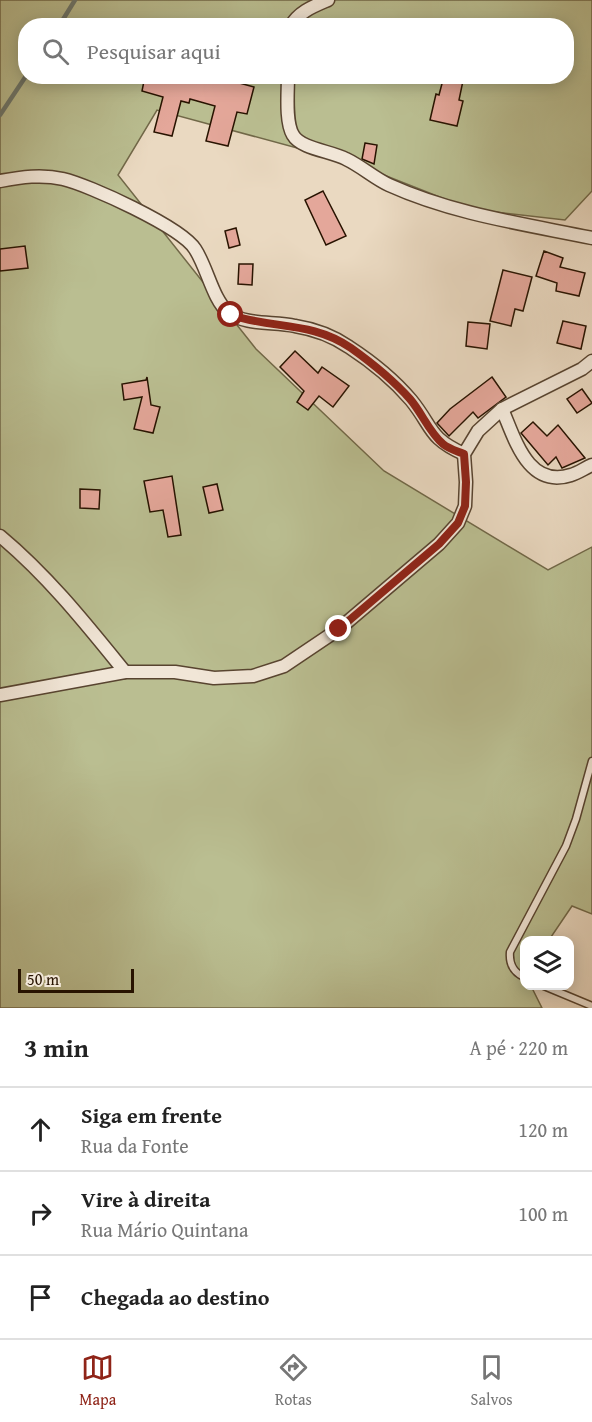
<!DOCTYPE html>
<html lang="pt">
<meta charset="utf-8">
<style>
:root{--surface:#fff;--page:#f6f6f6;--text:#222;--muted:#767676;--line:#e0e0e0;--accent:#8f2418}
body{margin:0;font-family:"Gentium Book Plus",serif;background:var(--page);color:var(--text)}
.controls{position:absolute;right:18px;bottom:18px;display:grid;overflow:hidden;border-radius:12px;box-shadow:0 3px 15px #0003}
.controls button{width:54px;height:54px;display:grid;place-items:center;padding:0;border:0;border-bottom:2px solid var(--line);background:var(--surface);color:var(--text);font:30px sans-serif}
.scale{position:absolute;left:18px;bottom:15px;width:116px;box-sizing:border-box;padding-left:6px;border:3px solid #281300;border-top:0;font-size:16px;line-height:21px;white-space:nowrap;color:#281300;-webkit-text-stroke:4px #f1e6d7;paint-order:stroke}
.stop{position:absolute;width:18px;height:18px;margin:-14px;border:4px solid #8f2418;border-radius:50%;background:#fff}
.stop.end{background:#8f2418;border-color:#fff;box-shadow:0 2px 6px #0008}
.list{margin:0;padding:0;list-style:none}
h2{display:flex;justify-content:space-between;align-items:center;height:78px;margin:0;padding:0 24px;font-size:26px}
h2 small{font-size:20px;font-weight:400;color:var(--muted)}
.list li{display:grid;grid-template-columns:39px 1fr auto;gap:18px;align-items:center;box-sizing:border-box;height:84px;padding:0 24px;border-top:2px solid var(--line)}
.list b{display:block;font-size:22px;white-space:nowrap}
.list p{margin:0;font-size:20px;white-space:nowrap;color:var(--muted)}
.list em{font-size:20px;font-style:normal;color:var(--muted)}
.icon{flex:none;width:33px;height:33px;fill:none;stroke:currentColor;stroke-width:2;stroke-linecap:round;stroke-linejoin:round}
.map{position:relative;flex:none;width:592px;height:1008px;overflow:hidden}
.search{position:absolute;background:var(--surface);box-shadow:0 3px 15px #0003;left:18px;right:18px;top:18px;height:66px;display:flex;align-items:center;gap:15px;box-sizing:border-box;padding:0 21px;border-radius:24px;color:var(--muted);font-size:22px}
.sheet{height:330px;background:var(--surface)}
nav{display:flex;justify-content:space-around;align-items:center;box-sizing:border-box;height:84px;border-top:2px solid var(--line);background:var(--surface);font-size:16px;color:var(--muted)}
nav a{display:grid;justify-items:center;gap:3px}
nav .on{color:var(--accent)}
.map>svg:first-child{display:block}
.green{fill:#babe91;stroke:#716848;stroke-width:1.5;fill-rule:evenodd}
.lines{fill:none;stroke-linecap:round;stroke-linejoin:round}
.stream{stroke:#6b776e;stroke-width:4.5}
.building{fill:#e4a79a;stroke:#281300;stroke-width:1.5}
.lane-casing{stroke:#584430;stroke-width:9}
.street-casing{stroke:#584430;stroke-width:15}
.lane{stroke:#f1e6d7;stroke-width:6}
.street{stroke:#f1e6d7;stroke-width:12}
.route{stroke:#8f2418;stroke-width:8}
</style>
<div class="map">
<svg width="592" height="1008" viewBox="0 0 592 1008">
<rect width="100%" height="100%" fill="#ead9c1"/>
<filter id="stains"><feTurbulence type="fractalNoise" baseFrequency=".00333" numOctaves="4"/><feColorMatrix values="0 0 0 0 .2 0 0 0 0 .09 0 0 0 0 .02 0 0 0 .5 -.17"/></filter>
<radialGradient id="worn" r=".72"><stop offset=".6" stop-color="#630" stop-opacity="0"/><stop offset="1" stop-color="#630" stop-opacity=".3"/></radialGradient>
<path class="green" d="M0,0H592V191L565,220L470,209L356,164L157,110L118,175L256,349L384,471L548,570L592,547V914L572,906L549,940H524V986H531L542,1008H0ZM26,26H566V76H26Z"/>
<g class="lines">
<g class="stream">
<polyline points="59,26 75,0"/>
<polyline points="0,115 26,76"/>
</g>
</g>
<g class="building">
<polygon points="145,76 187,76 198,79 199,76 214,76 254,87 247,114 237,112 228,146 206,141 215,106 190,99 189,103 181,101 172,136 154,132 163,97 142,91"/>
<polygon points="444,76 464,76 459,100 463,101 457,126 430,120 436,94 439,95"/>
<polygon points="365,143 377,145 374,164 362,159"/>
<polygon points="323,191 346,236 326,245 305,200"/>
<polygon points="236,228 240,245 229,248 225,231"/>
<polygon points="25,246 28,268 0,271 0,249"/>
<polygon points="544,251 563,258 560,267 585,273 579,296 556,291 557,283 536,276"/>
<polygon points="239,264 253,264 252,285 238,284"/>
<polygon points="503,270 532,277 523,311 515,309 511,326 490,321"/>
<polygon points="563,321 586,326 581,349 557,343"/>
<polygon points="468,322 490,324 487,349 466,346"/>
<polygon points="295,351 318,373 322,367 349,386 333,407 319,396 308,410 297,402 304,391 280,367"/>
<polygon points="147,377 151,405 160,407 153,433 134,429 142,397 124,400 122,384 146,380"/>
<polygon points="492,377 506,397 478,418 473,412 449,436 437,423 450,409"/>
<polygon points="582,389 592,403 577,413 567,399"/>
<polygon points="533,422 547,436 558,425 585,458 562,468 556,457 548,465 521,433"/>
<polygon points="172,476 181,535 168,537 163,510 150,512 144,481"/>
<polygon points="217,484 223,510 209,513 203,487"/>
<polygon points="80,489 100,490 99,509 80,508"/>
</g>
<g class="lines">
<g class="lane-casing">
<g id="lane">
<path d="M524,977C513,972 509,964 510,952L566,846L576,819L592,761"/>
<polyline points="544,986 592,1006"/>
</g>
</g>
<g class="street-casing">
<g id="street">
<path d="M291,26C298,12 314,6 328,0"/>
<path d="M288,76C288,92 285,122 293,135C301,149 331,151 346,159C361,166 374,178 389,185C453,214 524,224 592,238"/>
<path d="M0,181C21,177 42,174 63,179C89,185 181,227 195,249C207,267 213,300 228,312C246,326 274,321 295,326C314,329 333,336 349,347C372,362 394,380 411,400C433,427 428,438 464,454"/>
<path d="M502,409C515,439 528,489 571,475C578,473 585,468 592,465"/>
<path d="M0,536C48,576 86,624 125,672"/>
<polyline points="0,695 125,672 175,672 214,678 253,676 284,666 339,629 439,544 458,523 465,506 466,482 464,454 478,431 502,409 582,369 592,361"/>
</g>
</g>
<use href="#lane" class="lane"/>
<use href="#street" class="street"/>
</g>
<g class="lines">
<path class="route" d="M231,315C272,329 312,321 351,348C372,363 393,380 410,399C422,413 429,432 443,444C449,449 457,451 464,454L466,482L465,506L458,523L439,544L339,629"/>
</g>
<rect width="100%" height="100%" filter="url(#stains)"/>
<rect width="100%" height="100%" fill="url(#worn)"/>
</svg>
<div class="controls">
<button><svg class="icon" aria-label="layers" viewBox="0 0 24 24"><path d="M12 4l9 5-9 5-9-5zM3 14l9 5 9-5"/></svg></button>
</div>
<div class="scale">50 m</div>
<div class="stop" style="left:231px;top:315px"></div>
<div class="stop end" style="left:339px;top:629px"></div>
<div class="search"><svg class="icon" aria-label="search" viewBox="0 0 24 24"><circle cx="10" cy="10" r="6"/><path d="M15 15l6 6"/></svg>Pesquisar aqui</div>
</div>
<section class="sheet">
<h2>3 min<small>A pé · 220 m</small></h2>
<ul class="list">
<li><svg class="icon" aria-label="ahead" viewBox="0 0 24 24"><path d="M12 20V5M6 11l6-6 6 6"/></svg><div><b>Siga em frente</b><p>Rua da Fonte</p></div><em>120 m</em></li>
<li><svg class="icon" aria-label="right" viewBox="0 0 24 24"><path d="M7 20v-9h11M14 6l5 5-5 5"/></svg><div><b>Vire à direita</b><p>Rua Mário Quintana</p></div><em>100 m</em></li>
<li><svg class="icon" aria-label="arrive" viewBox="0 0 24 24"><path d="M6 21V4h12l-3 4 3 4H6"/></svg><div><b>Chegada ao destino</b></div></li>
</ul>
</section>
<nav>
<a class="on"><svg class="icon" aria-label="map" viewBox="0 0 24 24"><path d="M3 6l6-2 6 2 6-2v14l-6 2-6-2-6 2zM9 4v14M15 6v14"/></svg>Mapa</a>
<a><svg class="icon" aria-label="directions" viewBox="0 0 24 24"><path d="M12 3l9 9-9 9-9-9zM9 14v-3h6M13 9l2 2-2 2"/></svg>Rotas</a>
<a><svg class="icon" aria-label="saved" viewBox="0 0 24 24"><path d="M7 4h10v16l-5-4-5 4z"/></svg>Salvos</a>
</nav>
